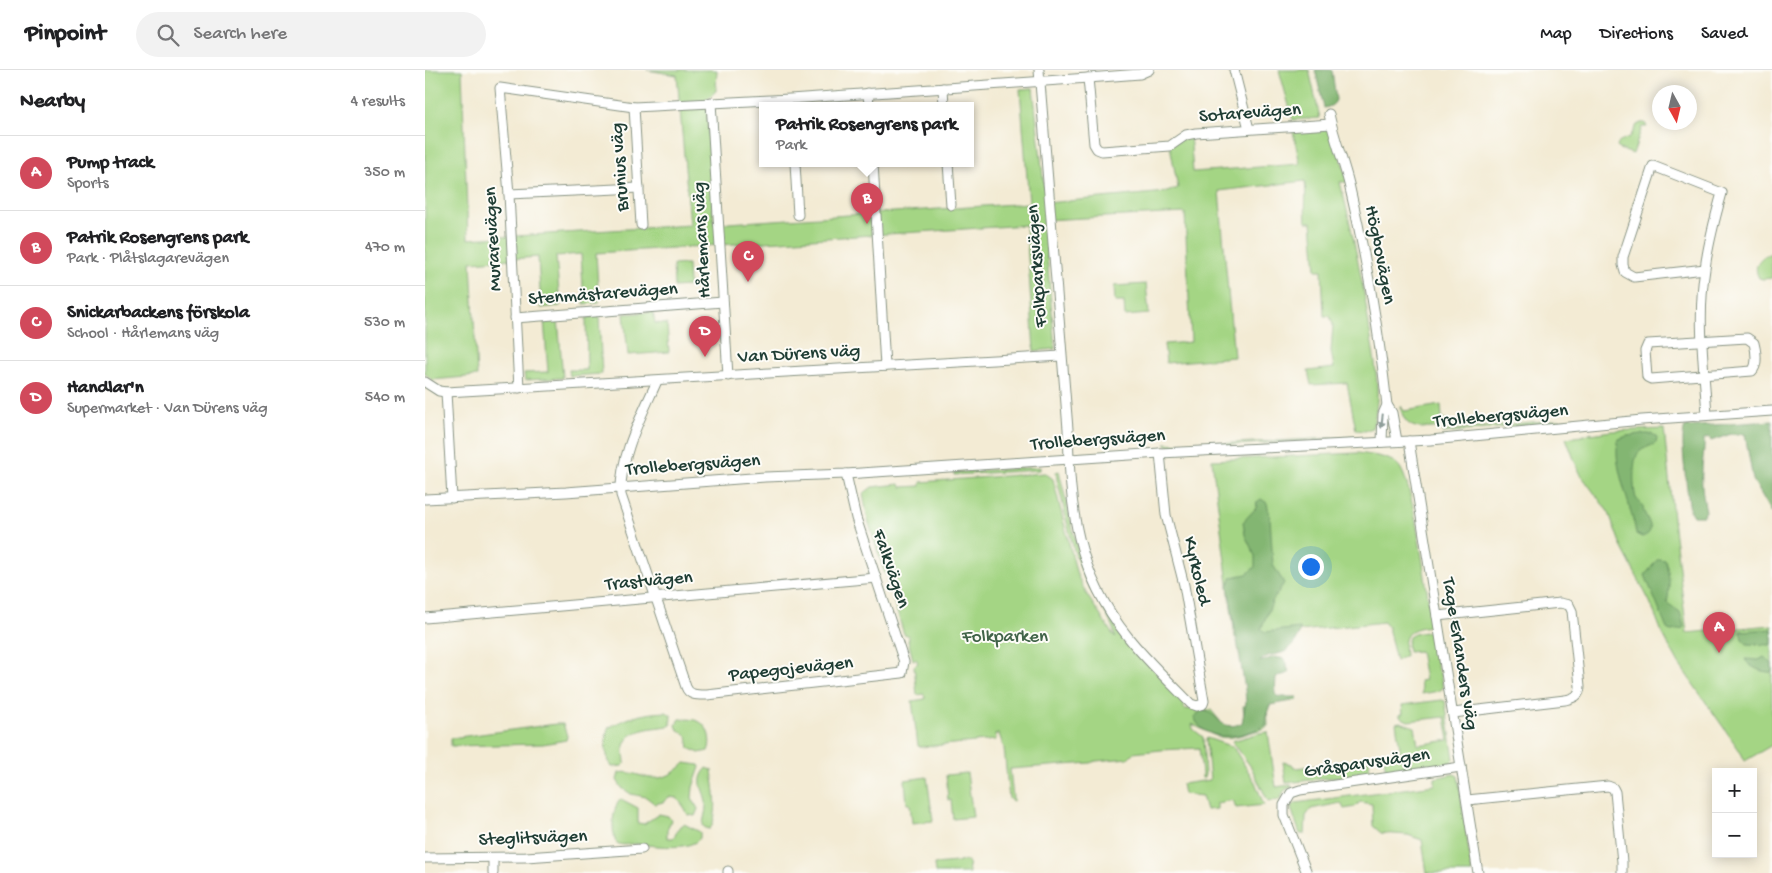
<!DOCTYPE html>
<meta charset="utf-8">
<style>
:root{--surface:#fff;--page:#f2f2f2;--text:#202124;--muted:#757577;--line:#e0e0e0;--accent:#d1495b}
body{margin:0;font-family:"Gochi Hand",sans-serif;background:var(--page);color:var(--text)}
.controls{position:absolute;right:15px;bottom:15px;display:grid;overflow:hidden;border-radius:0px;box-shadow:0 2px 12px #0003}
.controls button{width:45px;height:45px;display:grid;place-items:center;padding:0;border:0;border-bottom:1px solid var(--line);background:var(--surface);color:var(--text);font:25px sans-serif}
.compass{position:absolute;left:1227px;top:15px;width:45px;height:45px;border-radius:50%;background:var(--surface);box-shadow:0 2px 12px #0003;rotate:172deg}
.you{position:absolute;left:885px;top:496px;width:18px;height:18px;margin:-12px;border:4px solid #fff;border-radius:50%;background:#1a73e8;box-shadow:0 0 0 8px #1a73e833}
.badge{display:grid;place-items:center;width:32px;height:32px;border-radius:50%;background:var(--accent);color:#fff;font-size:16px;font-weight:700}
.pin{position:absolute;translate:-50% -41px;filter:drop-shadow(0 1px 2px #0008)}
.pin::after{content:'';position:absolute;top:26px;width:18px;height:15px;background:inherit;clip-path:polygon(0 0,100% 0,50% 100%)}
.popup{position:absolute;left:334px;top:32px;width:215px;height:65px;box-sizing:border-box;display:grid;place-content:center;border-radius:0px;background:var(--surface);filter:drop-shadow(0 1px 4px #0005);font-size:16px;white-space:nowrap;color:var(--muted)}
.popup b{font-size:19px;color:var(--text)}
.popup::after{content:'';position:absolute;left:50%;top:100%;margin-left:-10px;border:10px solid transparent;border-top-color:var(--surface)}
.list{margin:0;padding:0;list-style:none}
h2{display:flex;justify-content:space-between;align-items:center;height:65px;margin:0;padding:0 20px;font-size:21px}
h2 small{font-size:16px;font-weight:400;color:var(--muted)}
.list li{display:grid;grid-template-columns:32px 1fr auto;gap:15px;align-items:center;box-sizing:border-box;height:75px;padding:0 20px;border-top:1px solid var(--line)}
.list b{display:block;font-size:19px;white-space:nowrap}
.list p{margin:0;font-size:16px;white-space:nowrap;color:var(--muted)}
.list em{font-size:16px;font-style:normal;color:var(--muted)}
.icon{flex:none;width:28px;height:28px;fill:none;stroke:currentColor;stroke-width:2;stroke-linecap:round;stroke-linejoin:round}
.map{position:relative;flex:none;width:1347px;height:803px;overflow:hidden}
header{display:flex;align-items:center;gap:30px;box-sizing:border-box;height:70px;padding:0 25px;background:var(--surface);border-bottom:1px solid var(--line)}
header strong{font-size:24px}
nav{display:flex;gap:28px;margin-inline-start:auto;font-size:18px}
.search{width:350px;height:45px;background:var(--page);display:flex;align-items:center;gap:12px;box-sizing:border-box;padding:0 18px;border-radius:28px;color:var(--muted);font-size:19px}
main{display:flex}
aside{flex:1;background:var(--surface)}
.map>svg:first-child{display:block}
.green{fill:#a4d584;stroke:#62895c}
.forest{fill:#83b672;stroke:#517a53}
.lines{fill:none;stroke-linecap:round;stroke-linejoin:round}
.minor-casing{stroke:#899484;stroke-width:11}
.minor{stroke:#fff;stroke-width:9}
.oneway{fill:#8f9e9a}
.labels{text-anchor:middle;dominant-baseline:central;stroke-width:4;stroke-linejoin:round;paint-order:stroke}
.street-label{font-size:19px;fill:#1f3d34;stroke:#fdfcf7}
.park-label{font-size:19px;fill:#406348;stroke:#fdfcf7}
</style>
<header>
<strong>Pinpoint</strong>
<div class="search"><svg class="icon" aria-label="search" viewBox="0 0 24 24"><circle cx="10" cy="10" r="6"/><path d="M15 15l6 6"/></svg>Search here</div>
<nav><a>Map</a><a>Directions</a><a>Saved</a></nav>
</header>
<main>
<aside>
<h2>Nearby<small>4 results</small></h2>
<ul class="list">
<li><span class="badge">A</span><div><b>Pump track</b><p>Sports</p></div><em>350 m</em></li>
<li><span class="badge">B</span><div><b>Patrik Rosengrens park</b><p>Park · Plåtslagarevägen</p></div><em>470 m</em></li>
<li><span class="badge">C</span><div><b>Snickarbackens förskola</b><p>School · Hårlemans väg</p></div><em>530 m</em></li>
<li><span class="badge">D</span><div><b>Handlar'n</b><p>Supermarket · Van Dürens väg</p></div><em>540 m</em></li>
</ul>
</aside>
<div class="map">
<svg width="1347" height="803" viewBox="0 0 1347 803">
<rect width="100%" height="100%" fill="#fdfcf7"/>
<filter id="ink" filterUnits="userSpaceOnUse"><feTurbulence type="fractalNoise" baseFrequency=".02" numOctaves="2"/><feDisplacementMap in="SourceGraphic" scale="10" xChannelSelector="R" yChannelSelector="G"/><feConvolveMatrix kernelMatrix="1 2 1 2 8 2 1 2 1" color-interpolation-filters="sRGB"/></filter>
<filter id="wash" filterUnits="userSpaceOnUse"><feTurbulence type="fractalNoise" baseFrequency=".0096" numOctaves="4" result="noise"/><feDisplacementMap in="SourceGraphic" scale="20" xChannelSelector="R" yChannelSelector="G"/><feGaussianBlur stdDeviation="1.12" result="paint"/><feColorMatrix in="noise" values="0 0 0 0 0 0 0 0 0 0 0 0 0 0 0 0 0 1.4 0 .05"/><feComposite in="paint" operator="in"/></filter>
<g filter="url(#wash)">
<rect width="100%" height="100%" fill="#f3ebd4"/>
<g class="green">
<path d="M0,0H37L43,169L265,155L252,5L222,0H292L291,21L281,30L289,154L604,133L595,19L608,18L621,133L742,122L753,118L745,76L765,64L768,102L875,94L867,57L906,54L923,112H915C927,159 937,207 944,255C949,289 958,325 947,358L940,361L931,360L922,313L886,315L883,301L909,298L906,281L908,255L905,246H899L897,200H891L887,152H881C879,138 882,125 880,111L794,121L809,287L741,293L739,274L766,272L760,143L619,150L630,279L609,281L601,155L171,183L174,233L159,234L156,184L131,186L135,236L116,238L113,187L46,192L52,306L7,310L0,303Z"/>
<polygon points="854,0 884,0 895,48 868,50"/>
<path d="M1216,53H1220L1222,57H1217L1208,84L1194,79L1192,77C1194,70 1199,69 1205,67L1212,55Z"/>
<path d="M1347,183V208L1338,209L1334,208C1327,196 1335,186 1347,183Z"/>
<polygon points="263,194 264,216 249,217 248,195"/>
<polygon points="721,214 724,244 700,246 699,232 690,232 689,216"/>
<polygon points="228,242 230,253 242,254 244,282 203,285 199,244"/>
<polygon points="174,246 177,304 145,306 144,300 162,300 161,248"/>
<polygon points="133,249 138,308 100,310 99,303 123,302 119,250"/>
<path d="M1016,335L1017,347L1028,355C1014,357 987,364 979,348C977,345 976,339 976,336L979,341Z"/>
<polygon points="1128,350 1137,350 1137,352 1017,363 1017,361"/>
<polygon points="1239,359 1249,458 1262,563 1347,555 1347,675 1320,691 1315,681 1254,594 1238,565 1225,532 1196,476 1184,443 1156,405 1150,392 1141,368 1157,366 1167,362 1166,364 1186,361"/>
<polygon points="930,367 930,368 750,378 743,376 740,373 770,375"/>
<path d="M933,383C945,385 964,386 973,395C989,410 1002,526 1007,553L1005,556C984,559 977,563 980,586L971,591L963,557L959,552L810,568L787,390Z"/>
<polygon points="615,397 615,400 529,405 529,402"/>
<path d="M634,401L653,481L664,513L696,565L761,634L758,637L760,639L786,640L801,658L820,656L818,636L842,633L843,656C837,660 830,661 824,663C795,672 792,667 767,654L768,659L778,667L780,704L779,708H777V704L774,678L736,680L708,683L703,688L671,691L665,693L585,699L588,728L590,730L587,731L584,729L579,678L574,664H570L571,670L496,677L493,676L487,631L500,629L499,624L492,625L489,596L493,593L491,589L488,590L483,570L484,569L483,565L479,564L464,516L462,510L464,508V506L460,504L443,450L438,424L447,417L475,414L476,417L496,416V412L620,403L628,409L652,505L662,525L690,568C688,547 665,524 657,503C645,474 640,440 632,410L631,402Z"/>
<polygon points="1006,561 1013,601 1015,603 1018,618 1014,621 997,624 995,611 1000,610 995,581 983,582 982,575 984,567 989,564"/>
<polygon points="1017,630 1020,631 1029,689 1025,693 1019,694 961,701 959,688 976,685 971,653 975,652 990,657 993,675 1024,670 1020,647 983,651 975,647 975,644 978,644 977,635"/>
<path d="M241,642L246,645V655L244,656C231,658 206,658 200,673C197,679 200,686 200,693L197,696L187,697C180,687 179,670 183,658C202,647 219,643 241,642Z"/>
<path d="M255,649C261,649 270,649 275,652C284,657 287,672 283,681L274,683L264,678L262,666L253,660L251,655Z"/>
<polygon points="131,654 138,654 142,666 141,670 118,674 26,676 26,668"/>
<polygon points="843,662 851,717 866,715 867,717 860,720 854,730 843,731 826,697 807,671 835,663"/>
<polygon points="782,668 808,677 830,712 839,735 811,738 808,730 792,733 792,739 781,740 777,726 759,724 757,714 785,710 781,669"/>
<polygon points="944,690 945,703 861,713 858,692 867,694 870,698"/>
<path d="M260,693L274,695L275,697L268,717L267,728L273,739L270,746L263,745L259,737L252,728L244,727L238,732L230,734L221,727L206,724L197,718L192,710L194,703C202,701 209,704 217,706C235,712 248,705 260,693Z"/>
<path d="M282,698L287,700C289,719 295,741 285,759L281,758L278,756C278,749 281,743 281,736C282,721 268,713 282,698Z"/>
<polygon points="542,703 548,747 528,749 526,730 523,730 521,705"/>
<polygon points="1029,704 1033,706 1047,803 1002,803 997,770 983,765 956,763 948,756 947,734 935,732 930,737 919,739 916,733 886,739 881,746 880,764 875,764 866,738 870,733 1010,715 1010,708"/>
<polygon points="502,707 508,751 487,753 485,734 482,734 480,710"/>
<path d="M196,729L213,738V753L219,754L234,744L243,746L246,750L242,760V768H248L256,756L259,754L275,762V768C265,782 227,775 211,774C205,773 198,777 192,773C188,770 188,756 188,751C189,743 190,735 196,729Z"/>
<polygon points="543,791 544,803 510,803 509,794"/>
</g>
<g class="forest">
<path d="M890,0H907L911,30C909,35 905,37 899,38Z"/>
<path d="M1347,351V443L1328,410L1320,364H1306L1286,371L1284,367L1279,369C1280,380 1277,390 1277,401C1276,414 1278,428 1281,441L1278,446H1268L1265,441C1263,424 1254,370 1260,357Z"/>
<path d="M1215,364H1228L1232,368L1231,373C1226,376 1218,378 1214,382C1207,388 1208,420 1211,428C1212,430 1215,432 1216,434C1220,440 1217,436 1219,442C1223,451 1232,462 1217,467L1211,464C1208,438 1185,391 1194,369L1202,366Z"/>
<path d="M836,429L842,433L845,448L848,495L859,513L848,530L836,559L840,562L875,558C875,566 868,577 861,581C852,586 841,583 835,592L849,587L860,589L864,603L851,607L850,623L853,627H872L873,630L845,635L841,646V655C820,666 781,676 769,647L777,640C795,643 794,663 817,653L821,632L820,619L803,516L807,507L822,504L830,497V486L820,465L818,452L831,438L832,432Z"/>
<path d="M1233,489L1240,490C1245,504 1245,519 1242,533L1255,542L1259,557L1257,559L1247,561L1242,559L1220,505Z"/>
<polygon points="1347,559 1347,574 1345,575 1322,574 1317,569 1315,561"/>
<path d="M1339,587L1347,594V602C1339,603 1323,597 1320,589L1334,590Z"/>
</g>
</g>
<g filter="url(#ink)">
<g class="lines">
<g class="minor-casing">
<g id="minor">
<path d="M614,0L643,359C645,440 651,502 703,567C722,591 745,612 766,634L772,636L778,634L779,631L759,515L741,445L735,383"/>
<polyline points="809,0 824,59"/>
<polyline points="663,8 669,74 672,79 677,81 745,76 761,65 771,63 906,54"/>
<polyline points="518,18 519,35"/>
<polyline points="443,23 444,35"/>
<polyline points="286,32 303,306"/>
<polyline points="209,37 216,155"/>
<path d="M904,44C909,68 918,90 924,114C941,186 954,261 962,335"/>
<polyline points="370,93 373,145"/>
<polyline points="448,93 460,296"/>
<polyline points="523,93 526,135"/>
<polyline points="84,124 214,118"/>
<path d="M1280,199L1209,207L1200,202L1198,195V187L1228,96L1297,123C1290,148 1283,174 1280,199C1272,247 1279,297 1282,345"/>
<polyline points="90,248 298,232"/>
<path d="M1322,268L1329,273C1331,281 1333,295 1327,301L1226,309L1222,307L1220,281L1223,274Z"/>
<path d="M232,311C217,345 194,387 196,425L261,617C264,626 274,625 282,625L477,603L479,592L431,448L421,404"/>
<polyline points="0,312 14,321 21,322 636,286"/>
<polyline points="94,318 84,124 75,18 209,37 365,29 663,8 715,4 724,0"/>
<polyline points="21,322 27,428"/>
<polyline points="984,371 1053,803"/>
<polyline points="957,372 958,344 962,335 967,343 972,371"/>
<polyline points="0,429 141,422 340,407 421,404 735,383 1006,370 1217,350 1347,341"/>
<path d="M1012,546L1135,533L1144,535L1147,541L1155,616C1155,626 1149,628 1140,630L1028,643"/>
<polyline points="0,548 451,508"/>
<polyline points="1042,730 1183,716 1188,718 1190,722 1197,792 1197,803"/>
<polyline points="0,788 101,787 217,779"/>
<polyline points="68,788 68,803"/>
<polyline points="303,801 303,803"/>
<polyline points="882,803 859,745 859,735 866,723 875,720 1036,697"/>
</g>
</g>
<use href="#minor" class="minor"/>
</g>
<defs><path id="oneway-solid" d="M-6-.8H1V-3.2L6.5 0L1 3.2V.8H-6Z" transform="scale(1.25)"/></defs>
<use class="oneway" href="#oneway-solid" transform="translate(957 351) rotate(96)"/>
</g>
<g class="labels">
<g class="street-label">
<text transform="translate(825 44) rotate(-4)">Sotarevägen</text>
<text transform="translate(196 97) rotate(-94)">Brunius väg</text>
<text transform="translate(69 169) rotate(-93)">Murarevägen</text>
<text transform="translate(278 170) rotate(-93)">Hårlemans väg</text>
<text transform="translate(954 185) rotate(79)">Högbovägen</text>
<text transform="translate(613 196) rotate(-94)">Folkparksvägen</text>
<text transform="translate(178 225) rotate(-4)">Stenmästarevägen</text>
<text transform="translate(374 285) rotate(-3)">Van Dürens väg</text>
<text transform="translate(1076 347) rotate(-5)">Trollebergsvägen</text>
<text transform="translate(673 371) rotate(-4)">Trollebergsvägen</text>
<text transform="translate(268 396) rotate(-4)">Trollebergsvägen</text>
<text transform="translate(465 499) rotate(71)">Falkvägen</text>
<text transform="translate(771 501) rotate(77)">Kyrkoled</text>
<text transform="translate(224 512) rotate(-5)">Trastvägen</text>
<text transform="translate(1034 584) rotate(81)">Tage Erlanders väg</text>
<text transform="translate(366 600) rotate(-6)">Papegojevägen</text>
<text transform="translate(942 694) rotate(-8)">Gråsparvsvägen</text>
<text transform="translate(108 769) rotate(-2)">Steglitsvägen</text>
</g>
<g class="park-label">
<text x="580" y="567">Folkparken</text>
</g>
</g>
</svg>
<div class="controls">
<button>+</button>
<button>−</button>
</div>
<svg class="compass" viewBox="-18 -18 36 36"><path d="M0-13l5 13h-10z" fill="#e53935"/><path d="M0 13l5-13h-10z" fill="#757577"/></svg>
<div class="you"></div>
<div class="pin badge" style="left:1294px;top:583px">A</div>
<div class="pin badge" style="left:442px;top:154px">B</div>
<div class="popup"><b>Patrik Rosengrens park</b>Park</div>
<div class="pin badge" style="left:323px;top:212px">C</div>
<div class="pin badge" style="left:280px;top:287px">D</div>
</div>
</main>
